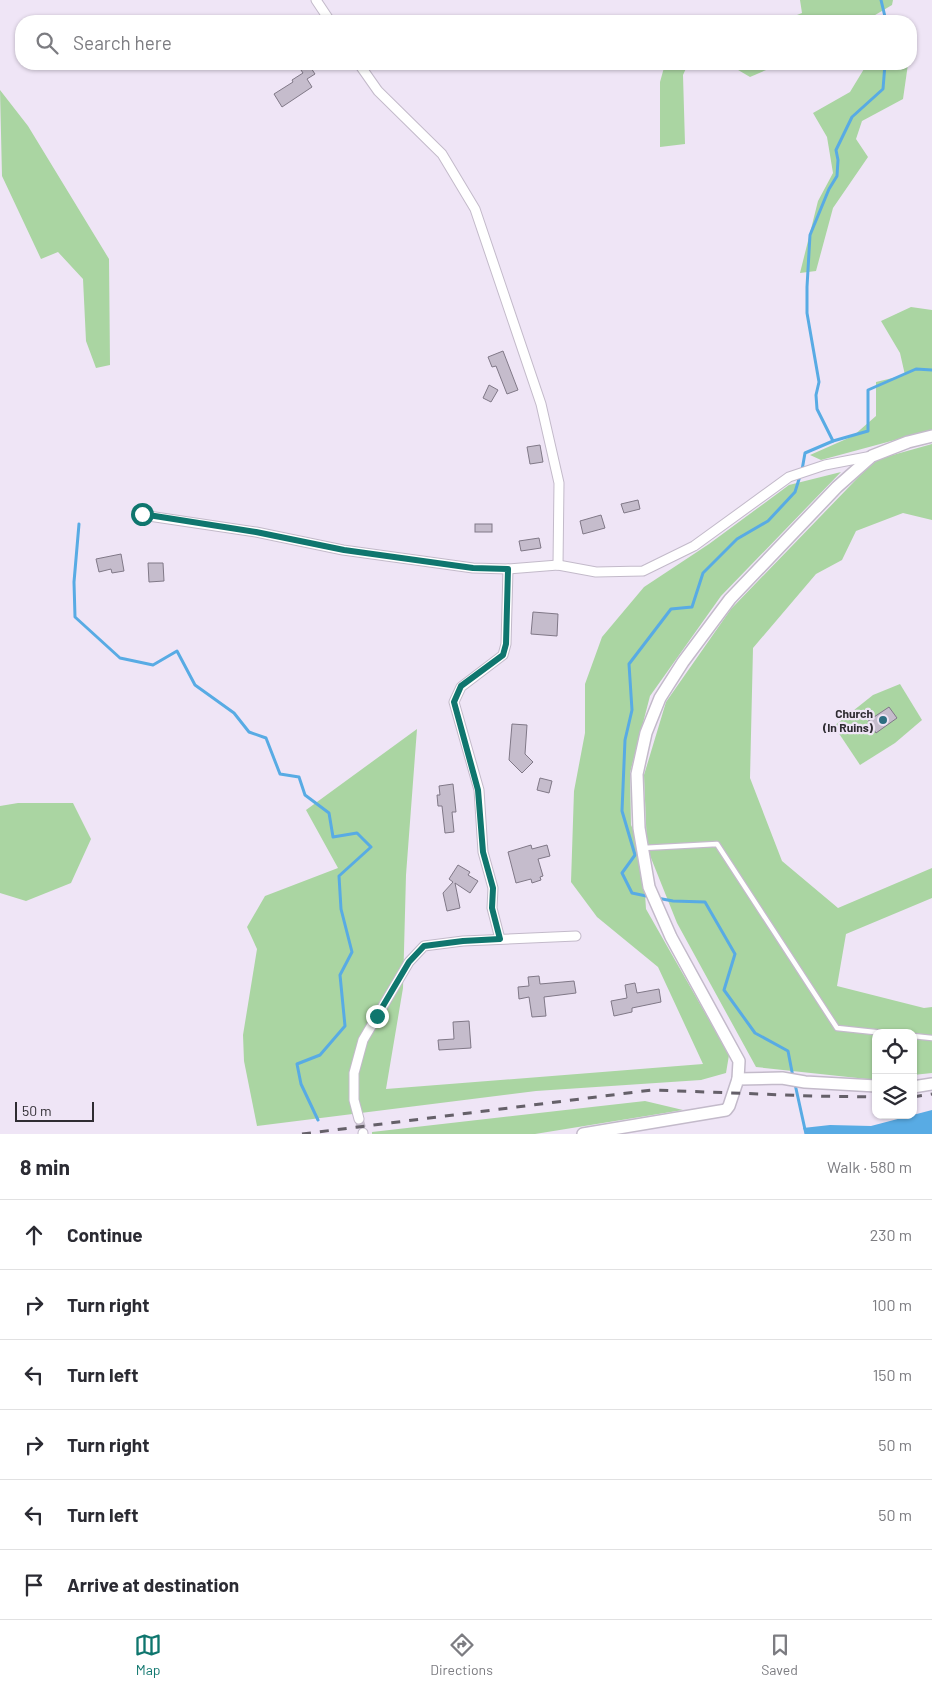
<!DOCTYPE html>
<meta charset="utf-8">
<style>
:root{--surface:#fff;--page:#f2f2f3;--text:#2b2b33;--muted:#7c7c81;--line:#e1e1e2;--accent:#0f766e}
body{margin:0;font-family:Barlow,sans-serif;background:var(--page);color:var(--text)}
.controls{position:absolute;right:15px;bottom:15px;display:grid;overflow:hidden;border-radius:10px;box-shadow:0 1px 4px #0004}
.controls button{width:45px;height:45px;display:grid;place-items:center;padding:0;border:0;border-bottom:1px solid var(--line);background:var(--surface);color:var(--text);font:25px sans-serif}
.scale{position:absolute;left:15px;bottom:12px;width:79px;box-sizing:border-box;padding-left:5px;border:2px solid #2f2c32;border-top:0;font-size:14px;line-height:18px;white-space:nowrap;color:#2f2c32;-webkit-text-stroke:4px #efe5f6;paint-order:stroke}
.stop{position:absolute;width:15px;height:15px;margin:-11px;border:4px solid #0f766e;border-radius:50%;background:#fff}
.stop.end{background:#0f766e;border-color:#fff;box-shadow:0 1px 5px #0008}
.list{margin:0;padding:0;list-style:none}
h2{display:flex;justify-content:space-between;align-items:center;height:65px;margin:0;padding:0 20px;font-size:21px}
h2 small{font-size:16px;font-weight:400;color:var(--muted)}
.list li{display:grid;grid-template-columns:32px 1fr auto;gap:15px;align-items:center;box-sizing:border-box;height:70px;padding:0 20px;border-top:1px solid var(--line)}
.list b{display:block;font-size:19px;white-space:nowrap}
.list em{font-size:16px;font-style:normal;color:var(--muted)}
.icon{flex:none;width:28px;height:28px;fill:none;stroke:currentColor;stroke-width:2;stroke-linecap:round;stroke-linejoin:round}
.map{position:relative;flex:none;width:932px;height:1134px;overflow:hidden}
.search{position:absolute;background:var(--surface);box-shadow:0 1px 4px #0004;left:15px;right:15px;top:15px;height:55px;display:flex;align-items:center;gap:12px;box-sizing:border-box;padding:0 18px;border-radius:20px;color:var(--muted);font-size:19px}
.sheet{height:485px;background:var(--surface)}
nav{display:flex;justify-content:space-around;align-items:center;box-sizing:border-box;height:70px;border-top:1px solid var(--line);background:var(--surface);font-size:14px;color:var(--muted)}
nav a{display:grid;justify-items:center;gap:2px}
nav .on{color:var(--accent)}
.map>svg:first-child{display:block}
.green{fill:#aad5a2}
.water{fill:#58abe4}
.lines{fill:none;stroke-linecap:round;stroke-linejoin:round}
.stream{stroke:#58abe4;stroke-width:3}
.building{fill:#c5bccc;stroke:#807887}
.street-tunnel{stroke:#c9c0cf;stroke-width:9;stroke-dasharray:9 4.5;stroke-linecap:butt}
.lane-casing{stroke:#c3baca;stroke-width:7}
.street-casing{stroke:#c3baca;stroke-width:11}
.secondary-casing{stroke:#c3baca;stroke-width:14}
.lane{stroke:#fff;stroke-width:4.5}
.street{stroke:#fff;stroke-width:9}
.secondary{stroke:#fff;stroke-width:11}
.rail{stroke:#656069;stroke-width:3;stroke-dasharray:9 9;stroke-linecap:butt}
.route{stroke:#0f766e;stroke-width:6}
.poi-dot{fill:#2c6e80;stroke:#efe5f6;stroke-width:2}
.labels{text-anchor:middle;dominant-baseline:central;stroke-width:4.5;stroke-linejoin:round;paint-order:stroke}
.poi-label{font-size:12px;font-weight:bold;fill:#2f2c32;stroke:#efe5f6;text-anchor:end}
</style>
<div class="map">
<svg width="932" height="1134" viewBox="0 0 932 1134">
<rect width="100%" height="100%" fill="#efe5f6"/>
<g class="green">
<polygon points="800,0 893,0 892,5 865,21 782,21 802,13"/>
<polygon points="665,64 688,64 683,75 685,144 660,147 660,82"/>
<polygon points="728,64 780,64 750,77"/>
<polygon points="867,64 908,64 903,99 862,121 856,139 868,157 833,208 816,271 800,273 818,201 833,173 827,137 813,113 850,92"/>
<polygon points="0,90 28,126 109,259 110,365 96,368 86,341 83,279 58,252 41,259 2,176"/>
<polygon points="911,307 932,310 932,430 821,460 810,455 853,436 876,416 876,382 905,375 900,353 881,321"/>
<polygon points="932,444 932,520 903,513 856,531 842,560 816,574 753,648 750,778 782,861 838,908 932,868 932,898 846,934 837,986 924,1008 932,1007 932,1073 913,1075 913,1033 876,1033 876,1080 756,1067 677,923 647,848 644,775 666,702 731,609 875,460"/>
<polygon points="841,472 721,596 650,696 630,773 631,825 642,848 646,909 729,1055 726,1073 701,1080 536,1091 257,1126 244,1061 243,1035 257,949 247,927 265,896 338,868 306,810 417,729 406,875 403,988 386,1089 703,1064 658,967 597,917 571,882 574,791 585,733 585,684 602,637 644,587 709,544 789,485"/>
<polygon points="900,684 922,720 895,743 860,765 834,726 873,695"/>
<polygon points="18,803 73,803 91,839 71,883 26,901 0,893 0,806"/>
<polygon points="645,1101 683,1110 535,1134 372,1134 372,1132"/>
</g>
<polygon class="water" points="932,1110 932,1134 806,1134 803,1128 830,1125 871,1126"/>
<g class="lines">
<g class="stream">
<polyline points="881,0 886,21"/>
<polyline points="833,441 817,409 816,395 819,382 807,313 807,287 810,235 829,189 837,176 838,160 836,150 852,117 883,89 885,64"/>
<polyline points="802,470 805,453 833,441 868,431 868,390 916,369 932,370"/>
<polyline points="79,524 74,582 75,617 120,658 153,665 177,651 195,685 234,713 249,732 266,738 280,774 299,777 305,795 329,813 333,837 357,833 371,847 339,876 341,909 352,952 340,975 345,1026 320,1055 297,1064 301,1084 318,1120"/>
<polyline points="651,897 632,893 622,873 635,855 622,811 625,740 632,710 629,664 671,609 692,607 703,573 737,539 768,521 795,492 800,476"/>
<polyline points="657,898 673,901 705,902 735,954 724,990 755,1033 788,1051 793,1077"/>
<polyline points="795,1084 806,1134"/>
</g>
</g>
<g class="building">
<polygon points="309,65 315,74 307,79 312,87 282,107 274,94 293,82 292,80 303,73 301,70"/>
<polygon points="503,351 518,390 507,394 496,366 492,367 488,357"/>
<polygon points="489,385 498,390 491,402 483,398"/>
<polygon points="540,445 543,462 530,464 527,447"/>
<polygon points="638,500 640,509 624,513 621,504"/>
<polygon points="601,515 605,528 583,534 580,521"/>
<rect x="475" y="524" width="17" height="8"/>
<polygon points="539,538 541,548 521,551 519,541"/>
<polygon points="121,554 124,571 112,573 111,569 99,572 96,559"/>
<polygon points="148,563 163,563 164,581 149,582"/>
<polygon points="533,612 558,614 557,636 531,634"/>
<polygon points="889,707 897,718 876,733 868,721"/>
<polygon points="512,724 527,725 525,754 533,762 522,773 509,760"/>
<polygon points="540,778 552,781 549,793 537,790"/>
<polygon points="453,784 456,812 452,812 454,832 445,833 442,806 438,806 437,795 440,795 439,786"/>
<polygon points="531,845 532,849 547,845 550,856 538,859 543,876 540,877 541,880 532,883 531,879 516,883 508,852"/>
<polygon points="458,865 470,872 468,875 478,881 470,893 455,883 460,908 447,911 443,893 453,882 449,879"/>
<polygon points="539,976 540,984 574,981 576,993 544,997 546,1016 532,1017 529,997 519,999 518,987 529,986 528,977"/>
<polygon points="635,983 637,993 659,989 661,1002 632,1008 632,1012 614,1016 611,1001 627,998 625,985"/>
<polygon points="469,1021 471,1048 439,1050 438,1040 454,1039 453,1022"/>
</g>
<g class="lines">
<polyline class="street-tunnel" points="359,1119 363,1133"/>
<g class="lane-casing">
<g id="lane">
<polyline points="643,848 717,844 837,1028 884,1033"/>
<polyline points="913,1036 932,1038"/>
</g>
</g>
<g class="street-casing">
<g id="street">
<polyline points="316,0 330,21"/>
<polyline points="359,64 378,91 442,154 475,209 541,404 559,483 558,565"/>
<polyline points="142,515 256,532 343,550 473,568 508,569 558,565 596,572 643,571 694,546 789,477 825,465 872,456"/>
<polyline points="500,939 492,908 493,888 483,852 479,790 454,702 461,687 503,655 506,644 508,569"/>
<polyline points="359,1119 354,1100 354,1073 363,1040 409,962 424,946 463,941 576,936"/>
<polyline points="363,1133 363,1134"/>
</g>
</g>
<g class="secondary-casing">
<g id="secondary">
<polyline points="738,1079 739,1061 671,937 649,887 639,828 637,774 646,733 660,698 683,662 730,599 837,487 872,456 908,442 932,436"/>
<polyline points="913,1087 932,1084"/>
<polyline points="583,1134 726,1110 729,1106 738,1079 782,1078 805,1082 876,1086"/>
</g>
</g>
<use href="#lane" class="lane"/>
<use href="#street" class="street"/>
<use href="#secondary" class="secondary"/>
<g class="rail">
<polyline points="913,1097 932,1094"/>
<polyline points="302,1134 652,1090 813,1096 876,1097"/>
</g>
</g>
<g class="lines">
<polyline class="route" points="142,514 256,532 344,550 473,568 508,569 506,644 503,655 461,686 454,702 478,790 483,852 493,888 492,908 500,939 463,941 424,946 409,962 377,1016"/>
</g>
<circle class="poi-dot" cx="883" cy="720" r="5"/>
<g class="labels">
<g class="poi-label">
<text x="873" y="713">Church<tspan x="873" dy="14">(In Ruins)</tspan></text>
</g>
</g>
</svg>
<div class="controls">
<button><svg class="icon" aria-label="locate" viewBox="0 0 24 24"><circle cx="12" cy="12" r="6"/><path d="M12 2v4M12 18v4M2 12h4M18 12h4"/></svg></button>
<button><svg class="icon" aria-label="layers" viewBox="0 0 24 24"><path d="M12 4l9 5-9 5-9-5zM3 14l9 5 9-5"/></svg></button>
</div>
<div class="scale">50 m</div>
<div class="stop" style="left:142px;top:514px"></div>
<div class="stop end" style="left:377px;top:1016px"></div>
<div class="search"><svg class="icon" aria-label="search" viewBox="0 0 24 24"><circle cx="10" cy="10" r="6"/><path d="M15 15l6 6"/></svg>Search here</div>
</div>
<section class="sheet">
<h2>8 min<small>Walk · 580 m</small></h2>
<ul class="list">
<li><svg class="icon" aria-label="ahead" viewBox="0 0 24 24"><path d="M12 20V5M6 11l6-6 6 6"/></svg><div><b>Continue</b></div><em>230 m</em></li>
<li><svg class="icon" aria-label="right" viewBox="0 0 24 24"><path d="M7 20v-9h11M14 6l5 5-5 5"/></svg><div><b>Turn right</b></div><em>100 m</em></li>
<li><svg class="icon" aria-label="left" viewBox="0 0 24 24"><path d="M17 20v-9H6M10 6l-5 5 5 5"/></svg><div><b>Turn left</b></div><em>150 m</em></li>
<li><svg class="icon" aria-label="right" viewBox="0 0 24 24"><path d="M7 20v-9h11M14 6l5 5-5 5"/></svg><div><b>Turn right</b></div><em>50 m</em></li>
<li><svg class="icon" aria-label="left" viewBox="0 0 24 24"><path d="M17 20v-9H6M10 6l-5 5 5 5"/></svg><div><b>Turn left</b></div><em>50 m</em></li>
<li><svg class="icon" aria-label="arrive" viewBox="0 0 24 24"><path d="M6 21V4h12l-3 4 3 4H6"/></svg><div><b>Arrive at destination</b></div></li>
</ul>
</section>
<nav>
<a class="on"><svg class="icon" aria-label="map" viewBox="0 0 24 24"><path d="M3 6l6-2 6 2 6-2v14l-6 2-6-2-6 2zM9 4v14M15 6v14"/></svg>Map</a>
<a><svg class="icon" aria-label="directions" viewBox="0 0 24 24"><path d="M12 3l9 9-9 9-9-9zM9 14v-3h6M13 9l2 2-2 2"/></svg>Directions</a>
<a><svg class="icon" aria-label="saved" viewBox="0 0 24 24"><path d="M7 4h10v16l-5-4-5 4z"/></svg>Saved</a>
</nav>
